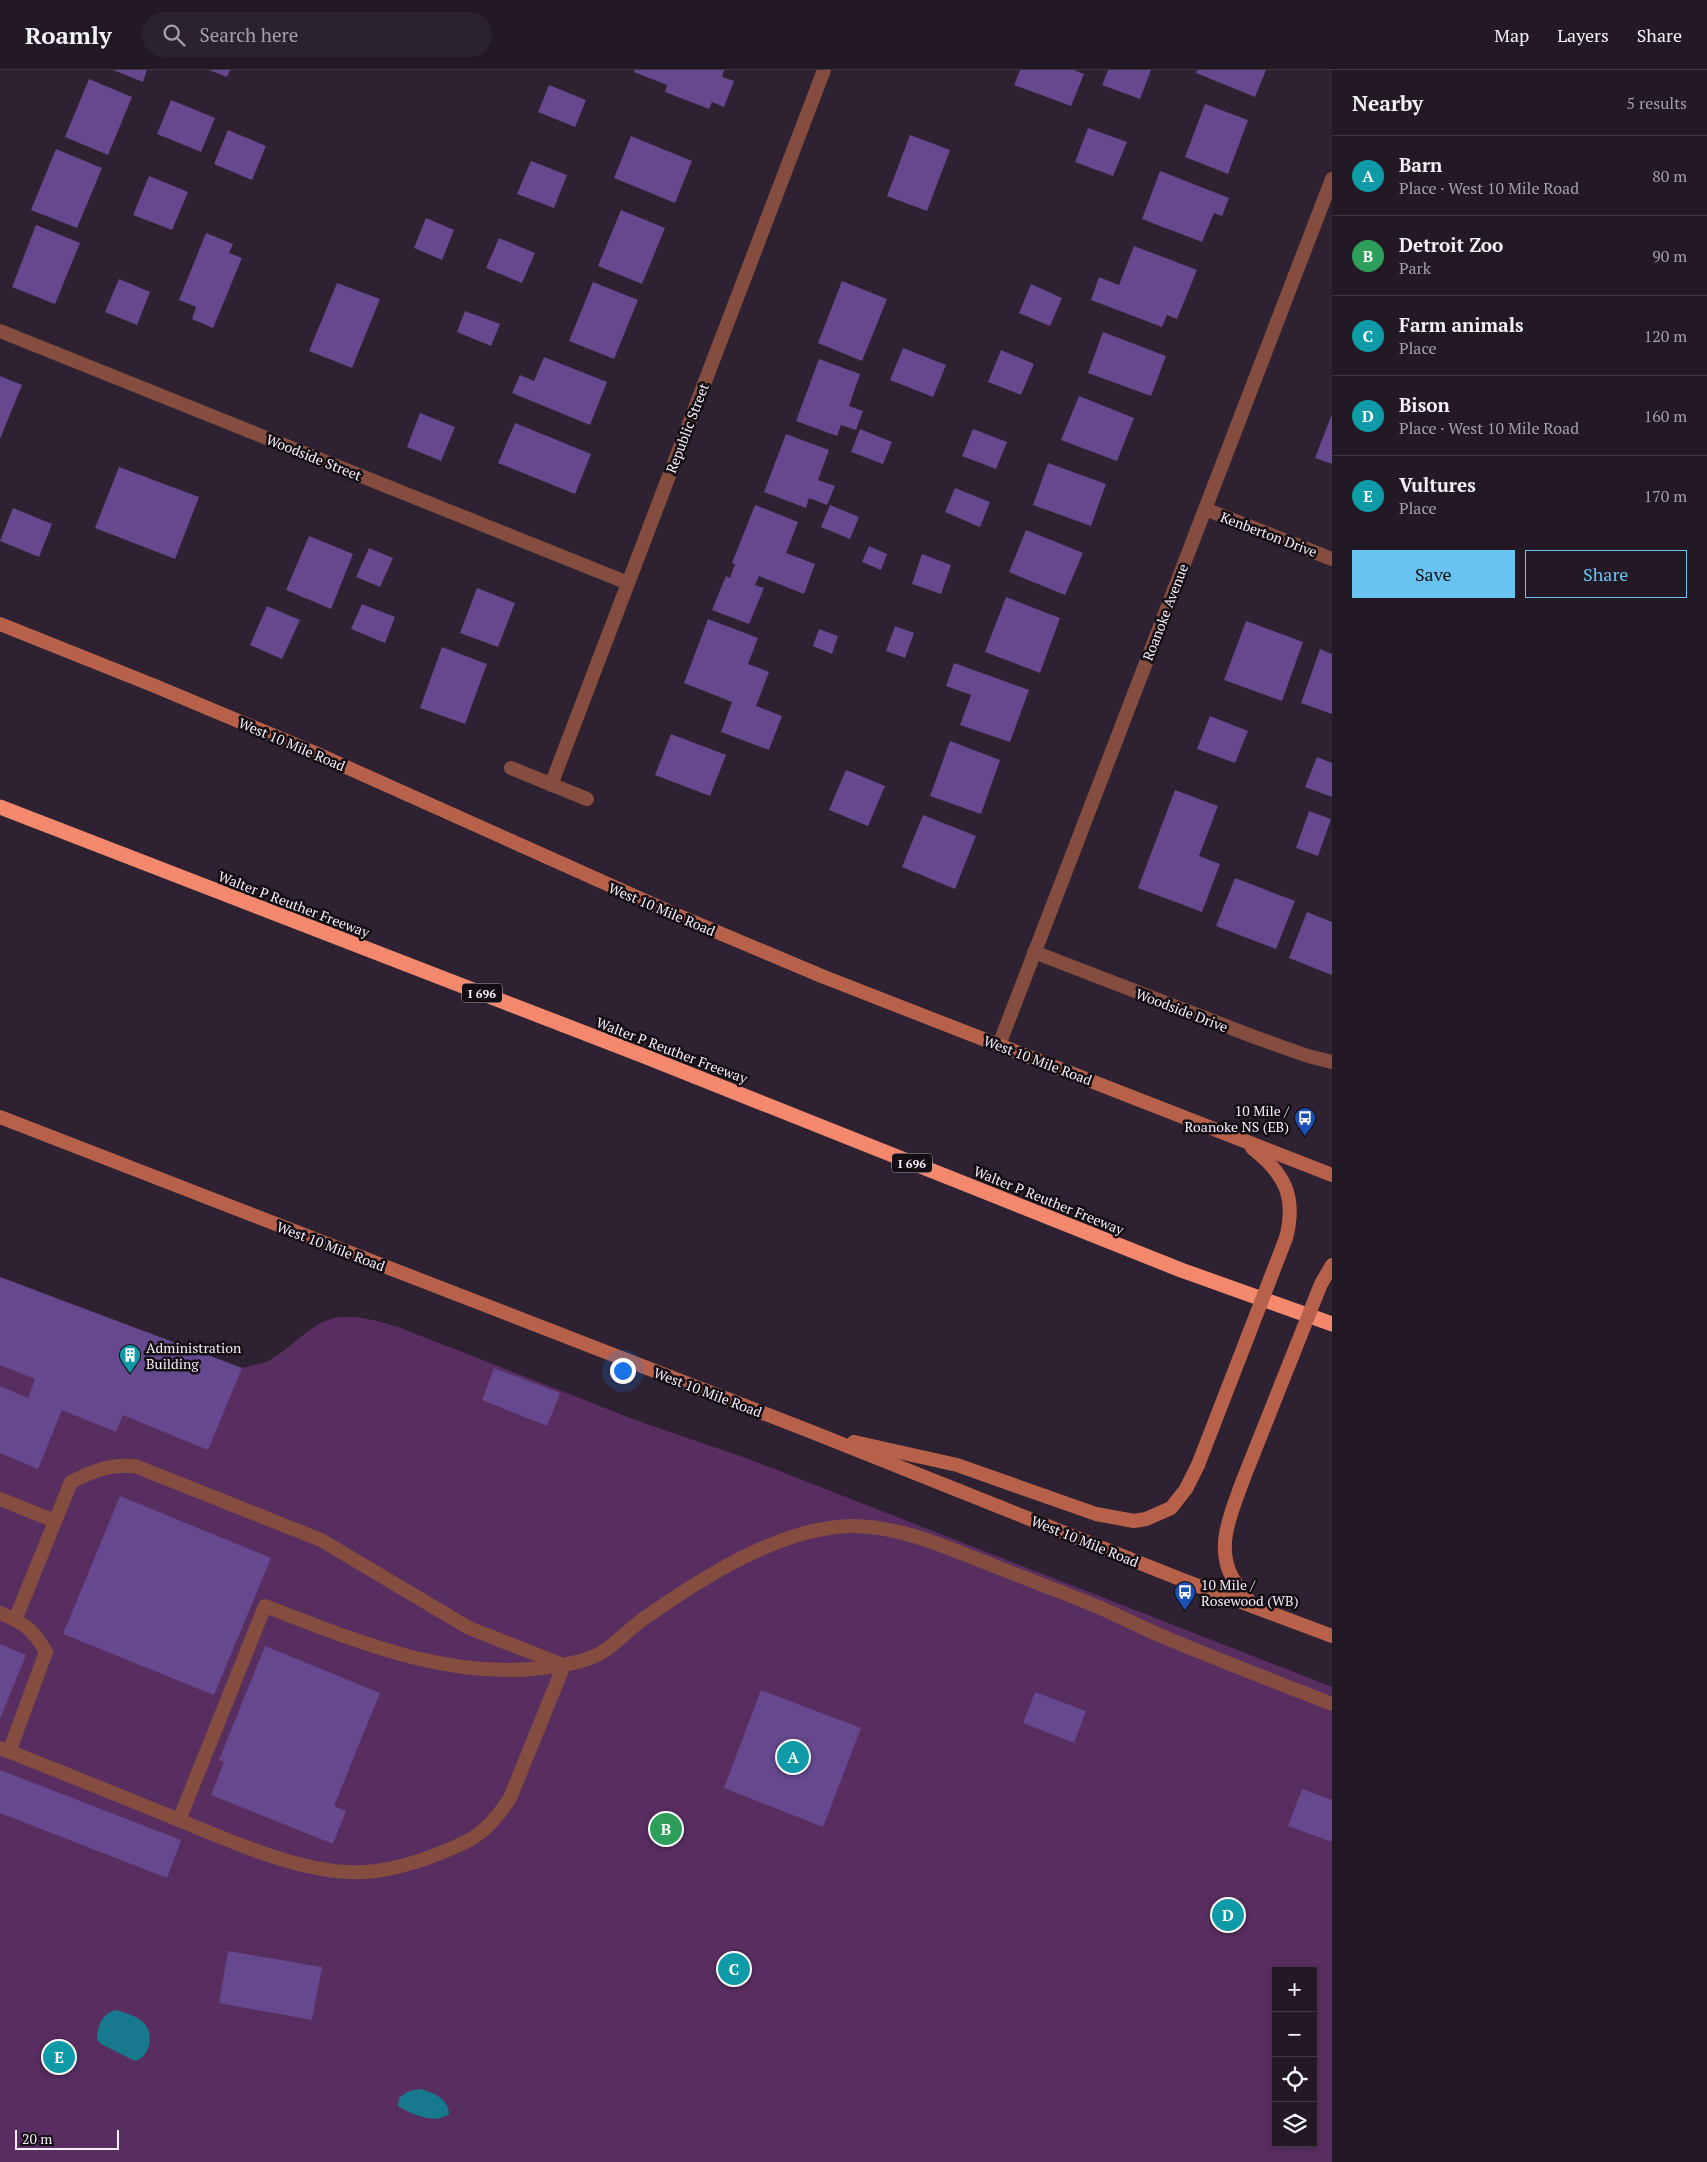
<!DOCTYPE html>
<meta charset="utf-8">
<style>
:root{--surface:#221925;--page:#2a222d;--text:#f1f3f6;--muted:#a2a0a7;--line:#3f3842;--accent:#69c3f1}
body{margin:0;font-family:"PT Serif",serif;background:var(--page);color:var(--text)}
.controls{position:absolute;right:15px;bottom:15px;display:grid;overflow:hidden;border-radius:0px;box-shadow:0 2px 8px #0003}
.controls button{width:45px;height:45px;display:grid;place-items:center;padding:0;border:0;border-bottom:1px solid var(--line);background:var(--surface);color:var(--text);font:25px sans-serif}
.scale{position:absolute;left:15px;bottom:12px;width:104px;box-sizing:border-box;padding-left:5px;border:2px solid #f7eef9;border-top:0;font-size:14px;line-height:18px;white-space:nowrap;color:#f7eef9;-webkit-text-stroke:4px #130d14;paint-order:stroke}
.you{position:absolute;left:622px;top:1300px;width:18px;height:18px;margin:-12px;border:4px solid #fff;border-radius:50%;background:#1a73e8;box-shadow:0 0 0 8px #1a73e833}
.badge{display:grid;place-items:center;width:32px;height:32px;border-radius:50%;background:var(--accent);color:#fff;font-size:16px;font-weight:700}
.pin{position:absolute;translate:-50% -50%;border:2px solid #fff;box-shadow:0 1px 5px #0006}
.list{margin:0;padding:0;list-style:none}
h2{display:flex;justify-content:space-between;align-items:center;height:65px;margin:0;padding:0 20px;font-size:21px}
h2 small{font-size:16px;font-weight:400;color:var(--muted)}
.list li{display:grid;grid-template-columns:32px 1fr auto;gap:15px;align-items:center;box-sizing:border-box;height:80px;padding:0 20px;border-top:1px solid var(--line)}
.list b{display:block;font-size:19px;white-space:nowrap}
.list p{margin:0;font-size:16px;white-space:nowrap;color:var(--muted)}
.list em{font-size:16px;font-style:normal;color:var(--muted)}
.actions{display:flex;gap:10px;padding:15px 20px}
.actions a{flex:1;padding:11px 0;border:1px solid var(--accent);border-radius:0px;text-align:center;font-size:18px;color:var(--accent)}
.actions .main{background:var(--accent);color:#111}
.icon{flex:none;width:28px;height:28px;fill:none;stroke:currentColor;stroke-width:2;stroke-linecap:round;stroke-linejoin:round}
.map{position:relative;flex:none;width:1332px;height:2092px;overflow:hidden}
header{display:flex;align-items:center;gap:30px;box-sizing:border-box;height:70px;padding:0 25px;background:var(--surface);border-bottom:1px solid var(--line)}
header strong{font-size:24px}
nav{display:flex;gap:28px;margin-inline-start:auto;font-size:18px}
.search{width:350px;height:45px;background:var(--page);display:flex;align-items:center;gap:12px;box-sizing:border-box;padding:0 18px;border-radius:28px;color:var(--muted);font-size:19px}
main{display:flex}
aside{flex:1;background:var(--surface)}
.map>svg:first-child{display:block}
.green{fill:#582e60;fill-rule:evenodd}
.water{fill:#16798e}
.building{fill:#65488d}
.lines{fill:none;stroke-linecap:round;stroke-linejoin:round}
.service{stroke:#844d3f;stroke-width:14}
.minor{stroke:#844d3f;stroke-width:14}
.secondary{stroke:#b7614b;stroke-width:14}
.motorway{stroke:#f3886d;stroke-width:15}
.secondary-bridge{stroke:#b7614b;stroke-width:14}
.labels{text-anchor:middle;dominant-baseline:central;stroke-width:5;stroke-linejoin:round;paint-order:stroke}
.shield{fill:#130d14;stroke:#b3aab4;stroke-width:1}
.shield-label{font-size:12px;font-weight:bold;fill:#f7eef9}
.street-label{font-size:14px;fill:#f7eef9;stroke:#130d14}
.poi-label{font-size:14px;fill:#f7eef9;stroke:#130d14;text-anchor:start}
</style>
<header>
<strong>Roamly</strong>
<div class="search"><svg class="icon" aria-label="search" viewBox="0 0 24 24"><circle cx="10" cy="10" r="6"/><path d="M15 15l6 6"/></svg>Search here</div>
<nav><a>Map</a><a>Layers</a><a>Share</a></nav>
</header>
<main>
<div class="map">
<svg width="1332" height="2092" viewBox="0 0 1332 2092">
<rect width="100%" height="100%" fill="#2e2131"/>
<path class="green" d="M0,1207L242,1298C250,1296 260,1294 268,1291C294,1278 313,1247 345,1247C363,1246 381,1252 398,1257L638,1351L746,1388L1332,1617V2092H0ZM1276,1901H1313V2073H1276Z"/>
<g class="water">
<path d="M116,1940C125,1943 135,1945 142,1951C155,1963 151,1986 135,1991L101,1974L97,1970C97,1957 102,1943 116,1940Z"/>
<path d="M420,2019C434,2023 448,2028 449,2044C435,2055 411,2044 398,2036L399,2028C406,2022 411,2020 420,2019Z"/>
</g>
<g class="building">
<polygon points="113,0 147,0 143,12"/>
<polygon points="209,0 230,0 227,7"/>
<polygon points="635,0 724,0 722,7 734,11 724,37 712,32 709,39 665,22 667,15 634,2"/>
<polygon points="1020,0 1074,0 1084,4 1071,36 1014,15"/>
<polygon points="1108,0 1151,0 1140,29 1102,15"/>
<polygon points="1197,0 1266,0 1255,27 1196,3"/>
<polygon points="89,9 132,27 108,85 65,67"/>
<polygon points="549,15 586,30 575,57 538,42"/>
<polygon points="171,30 215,48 201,82 157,64"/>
<polygon points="1205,34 1248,50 1228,104 1185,87"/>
<polygon points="1088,58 1127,72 1113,106 1075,92"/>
<polygon points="228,60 266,76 252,110 214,94"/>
<polygon points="910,65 950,80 927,141 887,126"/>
<polygon points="631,66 692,91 675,133 614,108"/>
<polygon points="56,79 102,98 77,158 31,140"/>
<polygon points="531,91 567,105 554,138 517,124"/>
<polygon points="1160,101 1229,128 1222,146 1214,143 1202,172 1142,149"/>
<polygon points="149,106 188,122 172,160 133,145"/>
<polygon points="621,140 665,158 642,214 598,196"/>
<polygon points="426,148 454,160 442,190 414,178"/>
<polygon points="36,155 80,173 55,234 12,217"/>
<polygon points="206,163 233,174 229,183 242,188 213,258 192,249 196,237 179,230"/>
<polygon points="499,168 535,183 522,213 486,198"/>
<polygon points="1134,176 1197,200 1177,249 1167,245 1162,257 1091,230 1099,207 1119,215"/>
<polygon points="119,209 150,222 137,255 105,242"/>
<polygon points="842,211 887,229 862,291 818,273"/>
<polygon points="593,212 638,230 614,289 569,271"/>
<polygon points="337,213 380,229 352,298 309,281"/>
<polygon points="1031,214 1062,228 1050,256 1019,243"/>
<polygon points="465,241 500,254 491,276 457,262"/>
<polygon points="1103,262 1166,286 1151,326 1088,303"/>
<polygon points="903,278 946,295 933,327 890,310"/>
<polygon points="1001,280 1034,294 1021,325 988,312"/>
<polygon points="544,287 607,312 590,355 512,323 520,305 534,311"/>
<polygon points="819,289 860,304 849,336 863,341 856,360 841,355 837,366 796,351"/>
<polygon points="0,306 22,315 0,369"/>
<polygon points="1079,326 1134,348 1117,391 1061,370"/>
<polygon points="420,343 455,357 441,391 407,377"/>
<polygon points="1332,344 1332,394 1315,388"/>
<polygon points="515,353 591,384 575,424 498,393"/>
<polygon points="860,359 892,372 883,394 851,382"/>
<polygon points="973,359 1007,372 996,399 962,386"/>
<polygon points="786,364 829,380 818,410 835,416 827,435 809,428 806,438 764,422"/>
<polygon points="1048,393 1106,414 1091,456 1033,435"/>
<polygon points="119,397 199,427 175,489 95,458"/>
<polygon points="955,418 990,432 980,457 945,442"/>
<polygon points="755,435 798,452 786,483 815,494 804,524 759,506 755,515 764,518 749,554 712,540 726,506 730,508 735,494 732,493"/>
<polygon points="830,435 859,447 850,469 821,457"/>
<polygon points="13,438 52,454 39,487 0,471"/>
<polygon points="1026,460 1083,483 1065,525 1009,502"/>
<polygon points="309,466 353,484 331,539 286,520"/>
<polygon points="869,476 887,484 881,500 862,492"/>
<polygon points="369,478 393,488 380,517 356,507"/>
<polygon points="922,484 951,495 941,524 912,514"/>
<polygon points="477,518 515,533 498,577 460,563"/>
<polygon points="1006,527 1060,548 1040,603 985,582"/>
<polygon points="362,534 395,547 385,573 351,559"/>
<polygon points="267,536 300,550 282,589 250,575"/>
<polygon points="708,549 758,568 748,594 769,602 756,636 782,646 769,680 721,662 732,632 684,613"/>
<polygon points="1246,551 1303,572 1282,631 1224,610"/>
<polygon points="895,556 914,563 905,588 886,581"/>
<polygon points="819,559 838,566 832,584 813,576"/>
<polygon points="442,577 487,594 465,654 420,638"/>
<polygon points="1320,579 1332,584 1332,644 1301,633"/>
<polygon points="954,593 1029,620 1010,672 960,655 971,625 946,616"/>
<polygon points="1210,646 1248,661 1235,693 1197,679"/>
<polygon points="671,664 726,685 710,726 655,705"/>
<polygon points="950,671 1000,690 981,744 930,726"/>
<polygon points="1317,687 1332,693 1332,727 1305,717"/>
<polygon points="846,700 885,716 868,756 829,740"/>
<polygon points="1175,720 1218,736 1199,786 1220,794 1202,842 1138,818"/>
<polygon points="1309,741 1331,749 1318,786 1296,778"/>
<polygon points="923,745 976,766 955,819 902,797"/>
<polygon points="1235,808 1295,831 1276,879 1216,856"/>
<polygon points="1307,842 1332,852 1332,905 1289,888"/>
<polygon points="0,1207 242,1298 208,1380 123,1345 116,1362 62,1340 38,1399 0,1383 0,1316 28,1328 35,1309 0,1295"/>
<polygon points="494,1298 560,1323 547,1356 482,1330"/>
<polygon points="120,1426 271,1488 214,1625 63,1564"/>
<polygon points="0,1574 26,1585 0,1649"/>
<polygon points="265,1576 380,1623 334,1736 346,1741 333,1774 211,1725 224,1692 219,1690"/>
<polygon points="761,1620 861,1658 823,1757 724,1718"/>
<polygon points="1035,1622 1086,1641 1074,1673 1023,1653"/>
<polygon points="0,1700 181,1770 167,1808 0,1743"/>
<polygon points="1302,1719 1332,1730 1332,1772 1288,1756"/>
<polygon points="228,1881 322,1897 312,1950 219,1933"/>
</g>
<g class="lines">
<g class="service">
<polyline points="511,698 587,729"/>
<polyline points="0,1429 55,1451"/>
<path d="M0,1543C24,1553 33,1559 46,1582L9,1682"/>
<path d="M15,1550L71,1412C93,1401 109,1394 135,1396L321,1470L469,1558L563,1595"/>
<path d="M0,1678C54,1699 108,1721 162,1743C219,1766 302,1806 364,1802C387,1801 408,1795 430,1787C470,1772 486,1765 510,1728L564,1595"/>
<path d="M179,1750L265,1536C354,1570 451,1612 549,1597C565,1595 584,1592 599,1584C617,1574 631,1556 649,1545C705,1506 782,1457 852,1456C907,1456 961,1484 1012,1503C1042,1515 1073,1526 1103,1539C1126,1549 1148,1561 1171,1570C1224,1592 1278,1613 1332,1634"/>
</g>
<g class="minor">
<polyline points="0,261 628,513"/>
<polyline points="1205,439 1332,489"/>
<polyline points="551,715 824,0"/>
<polyline points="1034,882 1257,968 1308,986 1332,992"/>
<polyline points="999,975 1332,109"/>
</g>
<g class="secondary">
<polyline points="0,554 155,616 315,683 672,843 824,907 1332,1105"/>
<polyline points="0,1047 812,1362 1180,1509 1332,1566"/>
<path d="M1252,1078C1284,1103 1297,1126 1286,1168"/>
<polyline points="854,1372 957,1395 1096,1444 1134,1451 1146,1449 1171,1438 1186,1419 1198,1395"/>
<path d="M1243,1410C1232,1441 1215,1476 1232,1507C1238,1517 1246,1526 1253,1536"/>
</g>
<polyline class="motorway" points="0,737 644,986 1181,1200 1332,1254"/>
<g class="secondary-bridge">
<polyline points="1198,1395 1286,1168"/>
<polyline points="1243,1410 1321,1214 1332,1195"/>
</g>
</g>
<defs>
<g id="bus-pin" transform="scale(1.125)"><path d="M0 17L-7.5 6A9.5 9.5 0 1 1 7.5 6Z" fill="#1a4fb4" stroke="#130d14"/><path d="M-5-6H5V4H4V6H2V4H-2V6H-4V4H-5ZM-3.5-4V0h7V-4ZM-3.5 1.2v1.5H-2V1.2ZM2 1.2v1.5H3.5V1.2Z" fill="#fff"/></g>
<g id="building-pin" transform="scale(1.125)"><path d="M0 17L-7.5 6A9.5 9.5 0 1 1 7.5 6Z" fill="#0f9aa8" stroke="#130d14"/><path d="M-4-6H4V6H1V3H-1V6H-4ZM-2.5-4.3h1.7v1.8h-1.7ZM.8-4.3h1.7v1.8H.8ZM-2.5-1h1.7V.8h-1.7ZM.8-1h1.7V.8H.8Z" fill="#fff"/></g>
</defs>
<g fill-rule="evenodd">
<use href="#bus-pin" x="1305" y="1048"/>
<use href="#building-pin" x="130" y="1285"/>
<use href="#bus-pin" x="1185" y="1522"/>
</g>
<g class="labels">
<g class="shield">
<rect x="462" y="913.5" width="40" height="19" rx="4"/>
<rect x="892" y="1083.5" width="40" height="19" rx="4"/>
</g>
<g class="shield-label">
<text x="482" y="923">I 696</text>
<text x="912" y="1093">I 696</text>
</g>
<g class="street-label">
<text transform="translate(687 358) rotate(-69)">Republic Street</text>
<text transform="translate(314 387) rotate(22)">Woodside Street</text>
<text transform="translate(1269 464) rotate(21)">Kenberton Drive</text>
<text transform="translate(1165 542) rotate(-69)">Roanoke Avenue</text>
<text transform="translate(292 674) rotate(23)">West 10 Mile Road</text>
<text transform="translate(294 834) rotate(21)">Walter P Reuther Freeway</text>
<text transform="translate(662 839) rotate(23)">West 10 Mile Road</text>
<text transform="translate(1182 940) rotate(21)">Woodside Drive</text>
<text transform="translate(672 980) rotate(21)">Walter P Reuther Freeway</text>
<text transform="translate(1038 990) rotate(21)">West 10 Mile Road</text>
<text transform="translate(1049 1130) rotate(22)">Walter P Reuther Freeway</text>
<text transform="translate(331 1176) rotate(21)">West 10 Mile Road</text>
<text transform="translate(708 1322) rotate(21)">West 10 Mile Road</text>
<text transform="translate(1085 1471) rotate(22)">West 10 Mile Road</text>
</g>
<g class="poi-label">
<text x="1289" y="1040" text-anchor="end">10 Mile /<tspan x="1289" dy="16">Roanoke NS (EB)</tspan></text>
<text x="146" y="1277">Administration<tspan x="146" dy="16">Building</tspan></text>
<text x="1201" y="1514">10 Mile /<tspan x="1201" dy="16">Rosewood (WB)</tspan></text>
</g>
</g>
</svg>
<div class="controls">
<button>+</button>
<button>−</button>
<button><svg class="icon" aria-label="locate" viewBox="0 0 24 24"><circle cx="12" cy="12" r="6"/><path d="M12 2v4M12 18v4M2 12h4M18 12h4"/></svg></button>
<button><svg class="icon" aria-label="layers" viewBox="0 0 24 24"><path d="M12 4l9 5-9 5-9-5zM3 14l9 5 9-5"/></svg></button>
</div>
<div class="scale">20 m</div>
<div class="you"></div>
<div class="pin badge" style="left:793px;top:1687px;background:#0f9aa8">A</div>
<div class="pin badge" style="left:666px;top:1759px;background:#2e9e5b">B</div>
<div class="pin badge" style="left:734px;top:1899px;background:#0f9aa8">C</div>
<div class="pin badge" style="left:1228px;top:1845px;background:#0f9aa8">D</div>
<div class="pin badge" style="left:59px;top:1987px;background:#0f9aa8">E</div>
</div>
<aside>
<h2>Nearby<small>5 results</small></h2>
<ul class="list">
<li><span class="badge" style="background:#0f9aa8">A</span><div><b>Barn</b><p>Place · West 10 Mile Road</p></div><em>80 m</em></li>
<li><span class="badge" style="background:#2e9e5b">B</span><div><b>Detroit Zoo</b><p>Park</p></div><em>90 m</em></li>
<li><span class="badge" style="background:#0f9aa8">C</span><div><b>Farm animals</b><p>Place</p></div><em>120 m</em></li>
<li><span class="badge" style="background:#0f9aa8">D</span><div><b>Bison</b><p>Place · West 10 Mile Road</p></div><em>160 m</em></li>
<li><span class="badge" style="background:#0f9aa8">E</span><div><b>Vultures</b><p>Place</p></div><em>170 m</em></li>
</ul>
<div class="actions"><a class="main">Save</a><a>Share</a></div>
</aside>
</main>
